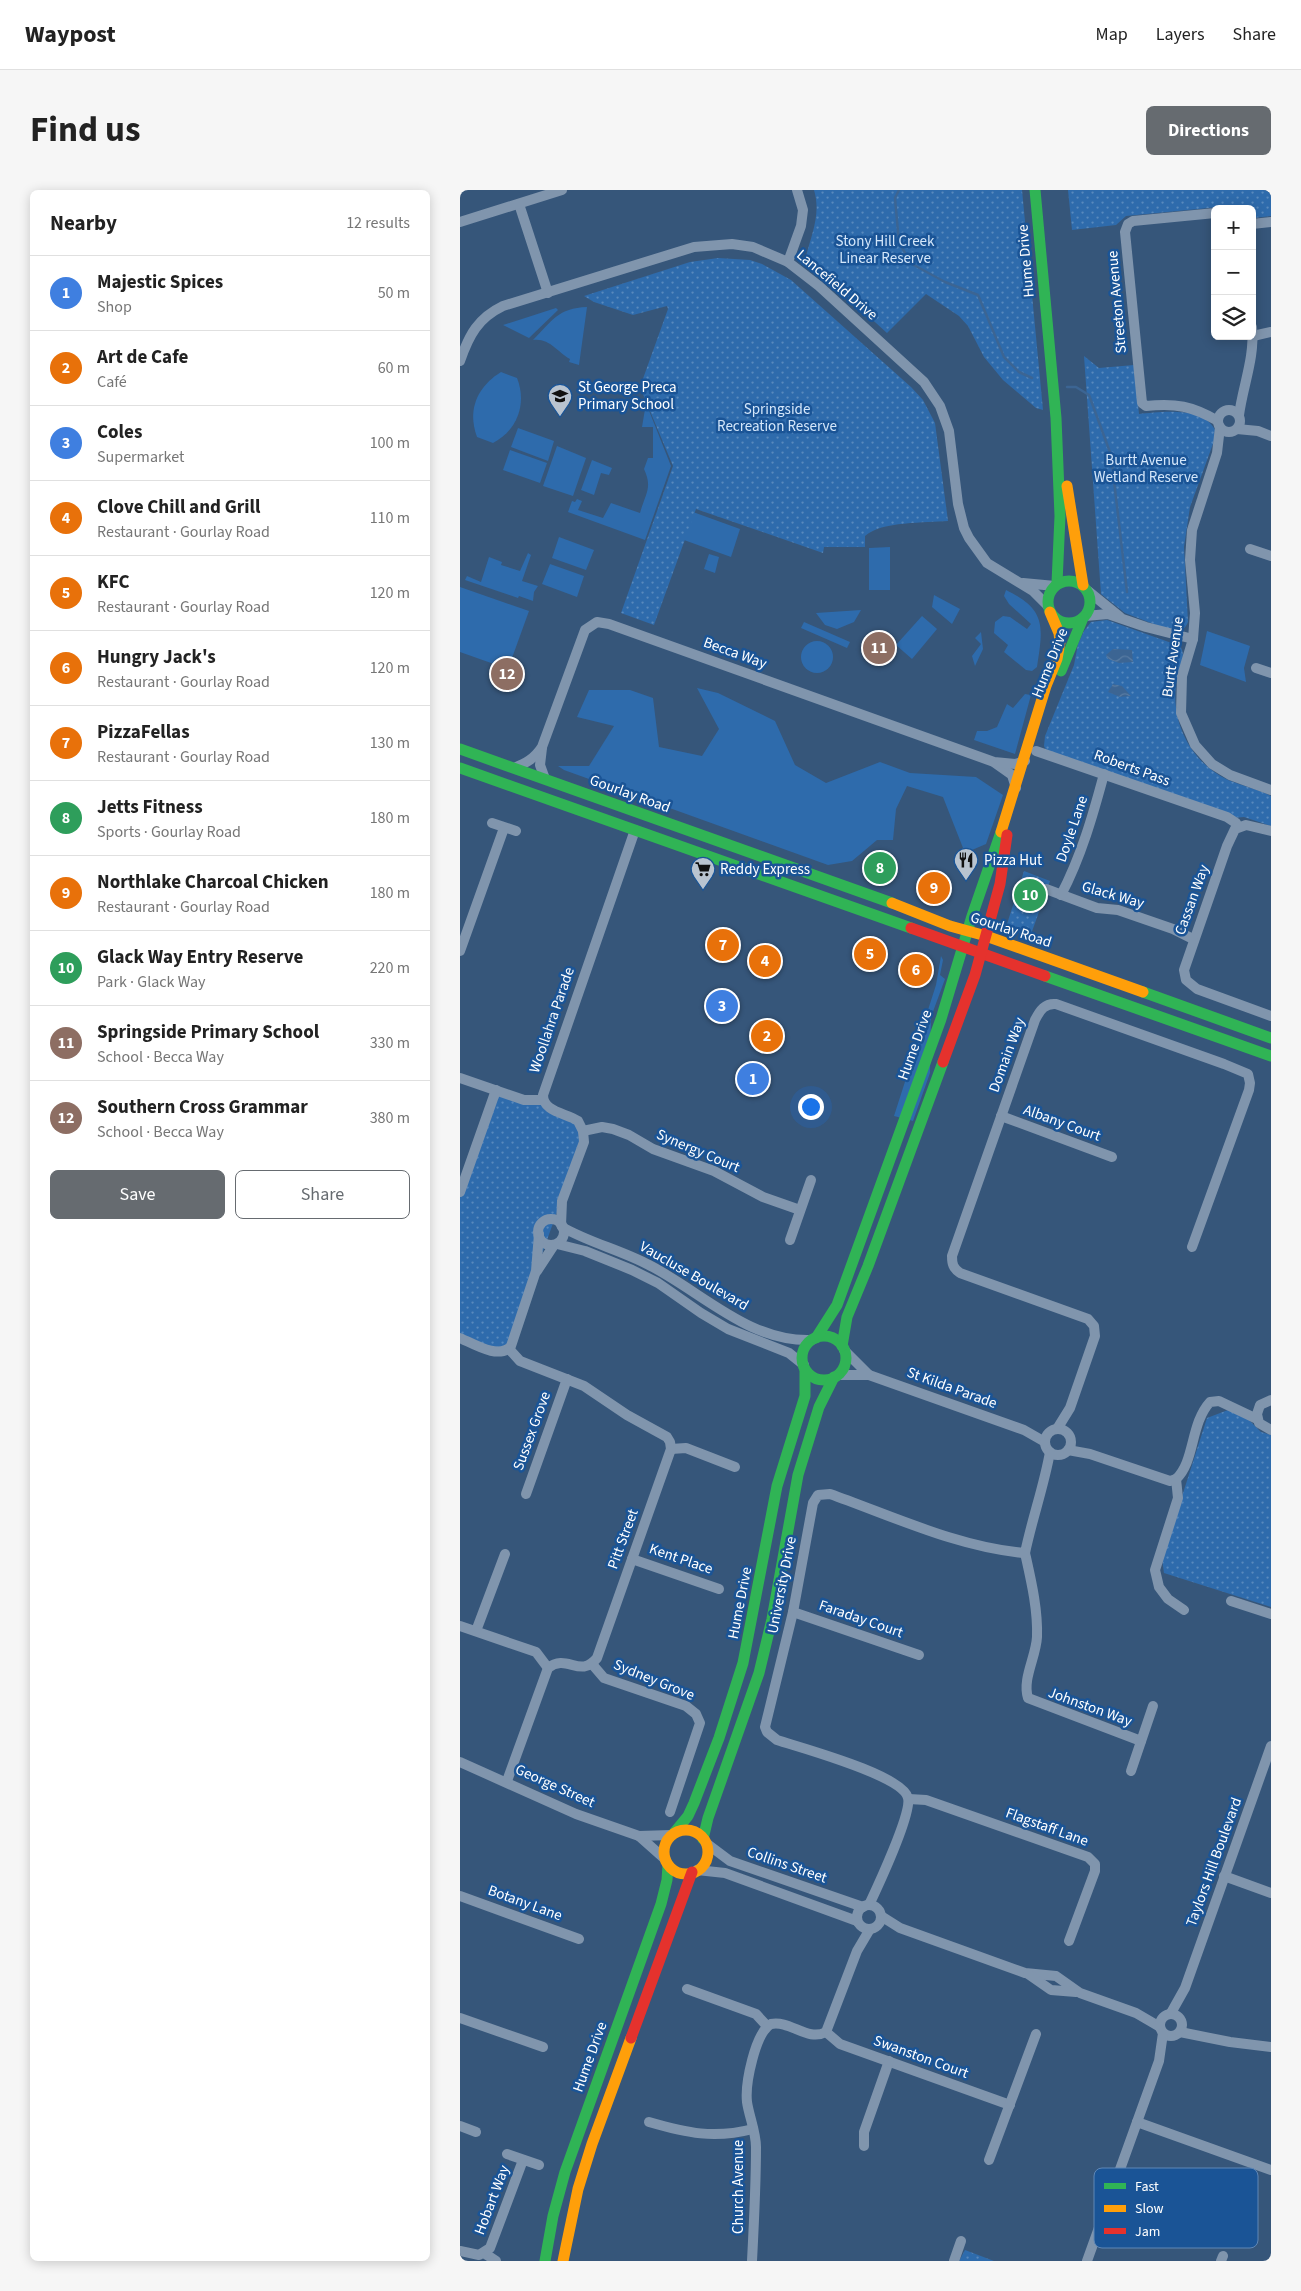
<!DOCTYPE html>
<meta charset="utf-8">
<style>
:root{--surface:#fff;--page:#f6f6f6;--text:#222;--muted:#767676;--line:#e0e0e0;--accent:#666b70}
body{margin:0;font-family:"Source Sans 3",sans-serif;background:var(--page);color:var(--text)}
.controls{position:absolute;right:15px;top:15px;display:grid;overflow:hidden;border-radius:8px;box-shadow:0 2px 12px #0003}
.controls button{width:45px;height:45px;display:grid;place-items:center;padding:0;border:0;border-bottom:1px solid var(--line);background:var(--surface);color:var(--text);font:25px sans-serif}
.you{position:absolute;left:350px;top:916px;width:18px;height:18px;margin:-12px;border:4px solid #fff;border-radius:50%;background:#1a73e8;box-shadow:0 0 0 8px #1a73e833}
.badge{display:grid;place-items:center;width:32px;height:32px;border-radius:50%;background:var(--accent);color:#fff;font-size:16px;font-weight:700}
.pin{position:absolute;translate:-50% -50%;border:2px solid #fff;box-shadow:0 1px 5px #0006}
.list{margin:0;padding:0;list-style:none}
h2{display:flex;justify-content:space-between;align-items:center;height:65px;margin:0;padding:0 20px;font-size:21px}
h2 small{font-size:16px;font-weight:400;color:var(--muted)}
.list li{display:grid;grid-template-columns:32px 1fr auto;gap:15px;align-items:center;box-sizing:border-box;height:75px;padding:0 20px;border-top:1px solid var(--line)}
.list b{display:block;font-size:19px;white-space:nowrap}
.list p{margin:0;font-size:16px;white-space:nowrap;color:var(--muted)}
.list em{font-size:16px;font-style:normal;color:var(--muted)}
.actions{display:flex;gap:10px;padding:15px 20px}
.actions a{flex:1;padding:11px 0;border:1px solid var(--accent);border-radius:8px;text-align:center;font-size:18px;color:var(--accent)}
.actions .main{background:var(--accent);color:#fff}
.icon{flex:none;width:28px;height:28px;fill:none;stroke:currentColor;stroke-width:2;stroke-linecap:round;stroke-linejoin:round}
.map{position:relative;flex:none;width:811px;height:2071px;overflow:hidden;border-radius:8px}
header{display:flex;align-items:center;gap:30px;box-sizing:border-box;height:70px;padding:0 25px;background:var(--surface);border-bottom:1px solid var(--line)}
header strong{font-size:24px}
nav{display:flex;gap:28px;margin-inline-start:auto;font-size:18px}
.intro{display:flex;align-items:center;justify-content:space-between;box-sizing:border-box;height:120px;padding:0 30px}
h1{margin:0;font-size:35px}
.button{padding:12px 22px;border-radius:8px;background:var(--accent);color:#fff;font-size:18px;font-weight:700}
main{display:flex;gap:30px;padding:0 30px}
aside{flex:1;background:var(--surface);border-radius:8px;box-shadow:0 2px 12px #0003}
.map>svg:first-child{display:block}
.grass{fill:#2e6bac}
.park{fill:url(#park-dots)}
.water{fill:url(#water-waves)}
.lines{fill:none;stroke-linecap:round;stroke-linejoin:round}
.stream{stroke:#3c6593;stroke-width:2.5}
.street{stroke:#8095ad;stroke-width:10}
.fast{stroke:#30b455;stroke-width:11}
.slow{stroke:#ff9f0a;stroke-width:11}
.jam{stroke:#e5322d;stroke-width:11}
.labels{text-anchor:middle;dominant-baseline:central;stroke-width:5;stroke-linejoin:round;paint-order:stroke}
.park-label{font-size:15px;fill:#d4e7fb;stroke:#1a5496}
.street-label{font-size:15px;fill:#fff;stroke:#1a5496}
.poi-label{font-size:15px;fill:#fff;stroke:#1a5496;text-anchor:start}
.key{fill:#1a5496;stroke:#5f87b6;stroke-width:1}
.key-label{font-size:14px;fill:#fff}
</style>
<header>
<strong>Waypost</strong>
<nav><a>Map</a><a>Layers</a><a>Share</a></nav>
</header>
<div class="intro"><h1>Find us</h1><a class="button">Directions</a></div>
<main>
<aside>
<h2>Nearby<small>12 results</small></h2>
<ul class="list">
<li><span class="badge" style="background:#3f7fe0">1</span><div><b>Majestic Spices</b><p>Shop</p></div><em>50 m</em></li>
<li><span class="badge" style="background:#e8710a">2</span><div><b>Art de Cafe</b><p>Café</p></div><em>60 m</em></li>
<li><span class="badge" style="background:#3f7fe0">3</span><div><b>Coles</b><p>Supermarket</p></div><em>100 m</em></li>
<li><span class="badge" style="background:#e8710a">4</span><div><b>Clove Chill and Grill</b><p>Restaurant · Gourlay Road</p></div><em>110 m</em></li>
<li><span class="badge" style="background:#e8710a">5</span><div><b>KFC</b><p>Restaurant · Gourlay Road</p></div><em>120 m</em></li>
<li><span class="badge" style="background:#e8710a">6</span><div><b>Hungry Jack's</b><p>Restaurant · Gourlay Road</p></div><em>120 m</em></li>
<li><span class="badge" style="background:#e8710a">7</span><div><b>PizzaFellas</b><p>Restaurant · Gourlay Road</p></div><em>130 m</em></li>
<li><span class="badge" style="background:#2e9e5b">8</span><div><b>Jetts Fitness</b><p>Sports · Gourlay Road</p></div><em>180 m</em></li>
<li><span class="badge" style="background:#e8710a">9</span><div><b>Northlake Charcoal Chicken</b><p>Restaurant · Gourlay Road</p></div><em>180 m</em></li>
<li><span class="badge" style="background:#2e9e5b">10</span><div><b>Glack Way Entry Reserve</b><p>Park · Glack Way</p></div><em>220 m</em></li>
<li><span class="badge" style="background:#8d6e63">11</span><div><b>Springside Primary School</b><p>School · Becca Way</p></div><em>330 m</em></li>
<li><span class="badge" style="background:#8d6e63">12</span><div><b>Southern Cross Grammar</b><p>School · Becca Way</p></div><em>380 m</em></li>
</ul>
<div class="actions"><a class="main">Save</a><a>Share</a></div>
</aside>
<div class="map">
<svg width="811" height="2071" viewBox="0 0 811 2071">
<defs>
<pattern id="park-dots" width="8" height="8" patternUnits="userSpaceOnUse" patternTransform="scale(1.25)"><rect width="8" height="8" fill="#2e6bac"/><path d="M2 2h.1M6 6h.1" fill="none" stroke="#5889bd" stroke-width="1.8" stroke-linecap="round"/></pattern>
<pattern id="water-waves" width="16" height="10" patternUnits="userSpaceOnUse" patternTransform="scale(1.25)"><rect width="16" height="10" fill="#3c6593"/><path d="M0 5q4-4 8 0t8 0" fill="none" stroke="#597ca3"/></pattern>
</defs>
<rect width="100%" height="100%" fill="#36567a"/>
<g class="grass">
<path d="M127,117L119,175L109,172L110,169C97,162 90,148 73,150C92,131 98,118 127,117Z"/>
<polygon points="96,118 98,120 69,148 43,135"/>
<path d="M41,182L57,188C67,213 58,240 33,253L17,247C7,220 17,197 41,182Z"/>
<path d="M186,213L211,276L185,350L108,322L112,311L115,312L117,309L122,311L118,320L143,328L151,313L180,323C185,304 193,298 184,279L188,268H193V237H182Z"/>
<polygon points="58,238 94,251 88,271 51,257"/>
<polygon points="97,256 126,268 113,306 83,296"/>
<polygon points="50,260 87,273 80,293 43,280"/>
<polygon points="132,270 152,278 149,285 141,283 134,305 121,300"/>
<polygon points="233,322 280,339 271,367 224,350"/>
<polygon points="99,347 134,360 126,380 92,368"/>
<polygon points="430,357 430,400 409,400 409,358"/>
<polygon points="68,363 71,365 62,391 78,396 74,402 73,411 59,406 58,408 5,390 7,386 21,392 29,367 42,372 41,375 60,381"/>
<polygon points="249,364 259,367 255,383 244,379"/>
<polygon points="90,374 124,386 117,407 82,394"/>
<polygon points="0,397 69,421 48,479 0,462"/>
<path d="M546,400C587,420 583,437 577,477L572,481L566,480L544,462L548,455L534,443L535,432L543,426L550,427L567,439L571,434L549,414L544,406Z"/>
<polygon points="474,405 500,419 492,434 472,417"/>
<polygon points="401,420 394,432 377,439 365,435 356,423"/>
<polygon points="462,426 477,439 452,469 436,455"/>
<polygon points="344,432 390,452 387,458 341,438"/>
<polygon points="747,441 790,456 784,478 786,492 740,475"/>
<polygon points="521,442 523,459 515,476 512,466 521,454 515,448"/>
<circle cx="357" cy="467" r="16"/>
<polygon points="237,498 258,503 315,531 335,575 366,593 420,572 450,583 516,587 543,605 526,654 505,663 483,607 447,596 436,619 433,650 417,650 392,671 368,675 104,580 98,576 129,576 154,536 117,527 129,500 170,500 193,508 199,557 242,566 259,539"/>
<polygon points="565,504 571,505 555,564 514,550 517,541 527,541 537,537 547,514 553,518"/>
<polygon points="481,766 483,770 480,785 485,789 471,827 470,883 453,931 434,926 476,795"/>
</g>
<g class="park">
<path d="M354,0H562L583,220L576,218L543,190L524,167L508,136L499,126L466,104L427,143L347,70L346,66C352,44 361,23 354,0Z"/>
<polygon points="608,0 811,0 811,26 794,28 792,19 784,19 779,15 666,26 656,35 612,40"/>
<path d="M258,68L290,70L302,74L331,90L451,197L463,210L475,233L488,331C466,333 421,331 405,346V357H364L363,363L236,319L194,435L161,423L213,276L180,197L208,119L207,116L173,125L134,112L124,106L230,72Z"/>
<path d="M624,166L639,178L674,175L679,224C701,222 743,216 755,240L754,251L730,317L724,357L728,432C725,439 721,441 714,442L665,423L641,404Z"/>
<path d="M647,430L720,456C727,466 719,478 717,489C709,530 730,572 768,590C782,596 798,599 811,606V636L784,627L773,628L586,560L584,556L585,546L614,475L618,454L624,441L631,432Z"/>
<polygon points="564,681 590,691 570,747 550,739 547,734"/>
<polygon points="36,900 83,910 118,931 124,946 76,1081 54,1151 33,1161 0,1149 0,1000"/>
<polygon points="768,1220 786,1227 801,1242 811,1245 811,1417 704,1383 702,1369 747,1228"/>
<polygon points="505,2060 534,2071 499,2071"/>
</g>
<g class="water">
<polygon points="653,459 672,460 673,472 659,473 648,469 646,465"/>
<polygon points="653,494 662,496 671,506 660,507 648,502"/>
</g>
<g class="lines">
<g class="stream">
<polyline points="439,0 435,8 439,53 452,74 485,92 518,105 544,167 559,182 572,188"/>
<polyline points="607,197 616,197 629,205 651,265 667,402"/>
</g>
<g class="street">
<polyline points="59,14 88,103"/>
<path d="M755,23L673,31L668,34L665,42L682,213L686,216C716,213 732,216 758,231"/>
<polyline points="0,32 102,0"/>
<polyline points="792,34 811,32"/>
<polyline points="328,72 341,36 343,20 337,0"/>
<polyline points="793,146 811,142"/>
<path d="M0,171C9,145 18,128 43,116L234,57L272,54L293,57L328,72L359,96L464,192L480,216L489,241L498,314L504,338L509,348L527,373L573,401L588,416"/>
<circle cx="769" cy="231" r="11"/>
<path d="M779,225C783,195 795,168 792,137"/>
<polyline points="760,237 757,263 732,340 730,370 735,423 733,449 722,486 721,523 735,555 752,574 770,585 811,600"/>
<polyline points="777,239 798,241 811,246"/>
<polyline points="790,359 811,366"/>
<polyline points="563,393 595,396"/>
<polyline points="628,401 660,427"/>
<polyline points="625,426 648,424 686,437 733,449"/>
<polyline points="796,478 811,483"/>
<polyline points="82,558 80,575 85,589"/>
<polyline points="576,561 767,627 776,633 778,637"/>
<polyline points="535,573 552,585 556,598"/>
<path d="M54,578C66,573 74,569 82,557L125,440L137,432L149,434L534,572L555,574L565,571"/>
<polyline points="32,633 56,641"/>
<polyline points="811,641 786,635 775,639 767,656 724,780 726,790 737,799 811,826"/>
<polyline points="586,699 637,718 658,720 713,739 733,749"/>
<path d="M601,705C621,667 633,625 644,584"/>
<polyline points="0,761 44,638"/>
<polyline points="0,888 64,910 83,910"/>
<polyline points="541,926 652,967"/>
<polyline points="123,941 142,937 153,939 169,945 193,959 254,981 303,1007 340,1020"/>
<polyline points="0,1002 36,900"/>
<circle cx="91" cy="1042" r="13"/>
<path d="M101,1035L102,1011L124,952L123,941L118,931C106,923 83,922 83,905L175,640"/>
<path d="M102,1037C130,1053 161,1060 189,1075C242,1102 290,1153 352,1150"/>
<polyline points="330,1050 351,990"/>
<polyline points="97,1054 125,1061 172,1080 198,1093 241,1123 268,1139 329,1163 344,1175"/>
<polyline points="77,1081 94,1055"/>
<path d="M0,1148C14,1154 39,1170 51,1156L76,1081L79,1044"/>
<polyline points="384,1160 409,1185"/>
<polyline points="378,1185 409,1185 564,1240 585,1252"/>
<polyline points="811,1210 800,1215 797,1224 799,1233 811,1240"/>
<path d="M597,1239L610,1218L635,1146L634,1136L628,1129L500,1083C493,1078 492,1074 492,1066L575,830C580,820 585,813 596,814L764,874L788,884L790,893L789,900L732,1057"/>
<circle cx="598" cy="1252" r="13"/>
<polyline points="211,1259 226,1258 275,1277"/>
<path d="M608,1260L630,1264L710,1291L716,1289C735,1272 730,1234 750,1212L759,1211L797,1229"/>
<polyline points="716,1289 718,1308 695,1380 699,1397 708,1409 724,1420"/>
<polyline points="66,1304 107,1189"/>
<path d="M565,1363C571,1390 578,1419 577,1447C576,1467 562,1489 568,1508L681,1551"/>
<polyline points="172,1369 259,1399"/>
<polyline points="771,1411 811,1424"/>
<polyline points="333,1422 459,1465"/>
<polyline points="0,1436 76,1462 88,1478"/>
<polyline points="16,1441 45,1364"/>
<polyline points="132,1474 144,1488 226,1516 236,1524 240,1533 210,1622"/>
<polyline points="0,1572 116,1624 179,1646 211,1645"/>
<polyline points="671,1581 693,1516"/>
<path d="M47,1591L88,1478C107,1463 120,1489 137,1468L211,1259L210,1252L207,1247L167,1225L124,1196L60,1171L49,1159"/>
<polyline points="449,1609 466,1610 628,1667 635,1674 635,1681 609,1751"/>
<polyline points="179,1646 206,1670"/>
<polyline points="246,1653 270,1671 403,1717"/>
<polyline points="237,1680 265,1683 397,1731"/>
<polyline points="764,1686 811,1703"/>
<polyline points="0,1706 119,1749"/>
<path d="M409,1715C417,1698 452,1623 448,1608C443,1585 341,1558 317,1550L307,1542L305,1537L333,1422L353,1313L358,1305L370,1304C432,1326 500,1358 565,1363C572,1329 584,1296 590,1262"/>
<circle cx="409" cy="1727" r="12"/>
<polyline points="421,1726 440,1738 565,1783 596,1786 620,1803 676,1823 700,1837"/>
<polyline points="568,1784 591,1800 616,1802"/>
<polyline points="227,1799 296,1824 307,1836"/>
<polyline points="711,1823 725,1798 811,1556"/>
<circle cx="711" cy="1835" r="11"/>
<polyline points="0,1828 83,1857"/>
<polyline points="366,1842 380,1854 550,1915"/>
<polyline points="720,1842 770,1852 811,1857"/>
<path d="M189,1932C227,1943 254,1949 293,1939"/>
<polyline points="677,1932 811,1980"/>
<polyline points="0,1936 16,1942"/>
<polyline points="404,1956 404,1942 429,1871"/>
<polyline points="47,1964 79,1975"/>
<polyline points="529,1970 576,1844"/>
<polyline points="0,2061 19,2065 30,2058 63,1970"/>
<polyline points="24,2063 36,2071"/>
<path d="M292,2071C294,2033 296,1995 296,1957C296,1942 289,1926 287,1912C285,1894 295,1843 311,1834C330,1830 348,1852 366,1842L397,1761L410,1739"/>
<polyline points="494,2071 501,2051"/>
<polyline points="627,2071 699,1871 703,1843"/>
<polyline points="761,2071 763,2066"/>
</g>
<g class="fast">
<polyline points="575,0 596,228 600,326 597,393"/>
<circle cx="609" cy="412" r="21"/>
<polyline points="601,481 623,428"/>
<polyline points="0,559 432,713"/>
<polyline points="0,578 451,738"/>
<polyline points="585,786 811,866"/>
<polyline points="683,802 811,848"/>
<circle cx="364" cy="1168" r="22"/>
<polyline points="356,1148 377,1115 481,829 512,726 541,642"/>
<polyline points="382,1156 387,1127 408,1076 483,872"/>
<polyline points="214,1643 228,1626 234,1613 259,1548 283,1473 317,1296 345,1206 345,1180"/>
<polyline points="243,1649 248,1628 299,1483 312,1429 338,1285 359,1217 374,1187"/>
<polyline points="85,2071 93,2026 105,1982 201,1714 207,1690 208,1675"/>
</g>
<g class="slow">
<polyline points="607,296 623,395"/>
<polyline points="541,642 586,496 597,469 600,452 599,443 590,422"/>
<polyline points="432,713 490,736 526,746 683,802"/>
<circle cx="226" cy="1662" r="22"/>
<polyline points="103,2071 118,1999 132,1954 171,1848"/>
</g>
<g class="jam">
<polyline points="451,738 585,786"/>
<polyline points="483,872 515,785 540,694 547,645"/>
<polyline points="171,1848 232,1682"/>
</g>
</g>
<defs>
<g id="school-pin" transform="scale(1.25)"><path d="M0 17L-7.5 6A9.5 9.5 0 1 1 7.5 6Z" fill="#b9c4d0" stroke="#1a5496"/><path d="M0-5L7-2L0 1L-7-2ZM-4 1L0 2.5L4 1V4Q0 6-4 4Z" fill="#111"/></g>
<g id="restaurant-pin" transform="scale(1.25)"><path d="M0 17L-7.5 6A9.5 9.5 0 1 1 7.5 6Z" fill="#b9c4d0" stroke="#1a5496"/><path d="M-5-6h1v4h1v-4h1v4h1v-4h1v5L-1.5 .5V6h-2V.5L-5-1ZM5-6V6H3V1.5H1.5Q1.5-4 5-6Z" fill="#111"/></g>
<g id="supermarket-pin" transform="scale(1.25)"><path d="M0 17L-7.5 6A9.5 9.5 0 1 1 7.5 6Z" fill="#b9c4d0" stroke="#1a5496"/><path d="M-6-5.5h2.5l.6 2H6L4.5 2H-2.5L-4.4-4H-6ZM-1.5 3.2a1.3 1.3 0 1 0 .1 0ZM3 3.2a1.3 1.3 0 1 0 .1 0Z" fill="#111"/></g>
</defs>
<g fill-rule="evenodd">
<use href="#school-pin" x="100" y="206"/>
<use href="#restaurant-pin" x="506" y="670"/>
<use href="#supermarket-pin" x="243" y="679"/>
</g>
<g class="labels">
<g class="park-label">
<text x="425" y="51">Stony Hill Creek<tspan x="425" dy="17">Linear Reserve</tspan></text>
<text x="317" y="219">Springside<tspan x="317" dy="17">Recreation Reserve</tspan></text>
<text x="686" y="270">Burtt Avenue<tspan x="686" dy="17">Wetland Reserve</tspan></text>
</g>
<g class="street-label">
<text transform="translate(566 71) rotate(-95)">Hume Drive</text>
<text transform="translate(377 95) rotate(40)">Lancefield Drive</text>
<text transform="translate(657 112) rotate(-95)">Streeton Avenue</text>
<text transform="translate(275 463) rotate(20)">Becca Way</text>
<text transform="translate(713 467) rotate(-82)">Burtt Avenue</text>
<text transform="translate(590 473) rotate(-68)">Hume Drive</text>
<text transform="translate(672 578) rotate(20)">Roberts Pass</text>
<text transform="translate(170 604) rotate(20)">Gourlay Road</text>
<text transform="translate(612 639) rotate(-71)">Doyle Lane</text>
<text transform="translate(653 705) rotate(16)">Glack Way</text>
<text transform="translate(732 710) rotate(-70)">Cassan Way</text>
<text transform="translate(551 740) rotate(18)">Gourlay Road</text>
<text transform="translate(92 830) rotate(-71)">Woollahra Parade</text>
<text transform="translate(455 855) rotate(-70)">Hume Drive</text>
<text transform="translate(547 865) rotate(-70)">Domain Way</text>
<text transform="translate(602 933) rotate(20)">Albany Court</text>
<text transform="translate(238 961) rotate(23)">Synergy Court</text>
<text transform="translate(234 1086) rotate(30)">Vaucluse Boulevard</text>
<text transform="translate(492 1198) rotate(20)">St Kilda Parade</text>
<text transform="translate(72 1241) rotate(-70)">Sussex Grove</text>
<text transform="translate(163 1349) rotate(-70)">Pitt Street</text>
<text transform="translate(221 1369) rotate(19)">Kent Place</text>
<text transform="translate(322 1395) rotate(-79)">University Drive</text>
<text transform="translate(280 1413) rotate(-79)">Hume Drive</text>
<text transform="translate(401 1429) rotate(19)">Faraday Court</text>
<text transform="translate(194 1490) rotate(22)">Sydney Grove</text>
<text transform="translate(630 1517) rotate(20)">Johnston Way</text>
<text transform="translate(95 1596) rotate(24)">George Street</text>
<text transform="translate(587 1637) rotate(20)">Flagstaff Lane</text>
<text transform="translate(754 1672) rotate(-70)">Taylors Hill Boulevard</text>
<text transform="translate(327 1675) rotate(19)">Collins Street</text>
<text transform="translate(65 1713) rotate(20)">Botany Lane</text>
<text transform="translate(130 1867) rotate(-70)">Hume Drive</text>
<text transform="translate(461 1867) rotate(20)">Swanston Court</text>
<text transform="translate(278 1997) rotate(-90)">Church Avenue</text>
<text transform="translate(32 2010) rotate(-69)">Hobart Way</text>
</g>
<g class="poi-label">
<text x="118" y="197">St George Preca<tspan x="118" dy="17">Primary School</tspan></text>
<text x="524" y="670">Pizza Hut</text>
<text x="260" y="679">Reddy Express</text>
</g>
</g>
<rect x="634" y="1978" width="164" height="80" rx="8" class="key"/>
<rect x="644" y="1993" width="22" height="6" fill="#30b455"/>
<rect x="644" y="2015" width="22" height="7" fill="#ff9f0a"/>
<rect x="644" y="2038" width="22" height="6" fill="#e5322d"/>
<g class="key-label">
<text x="675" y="2001">Fast</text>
<text x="675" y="2023">Slow</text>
<text x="675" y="2046">Jam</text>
</g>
</svg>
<div class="controls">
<button>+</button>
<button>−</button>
<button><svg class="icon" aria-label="layers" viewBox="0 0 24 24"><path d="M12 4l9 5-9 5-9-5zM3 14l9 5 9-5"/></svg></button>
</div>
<div class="you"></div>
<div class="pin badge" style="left:293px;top:889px;background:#3f7fe0">1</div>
<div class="pin badge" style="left:307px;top:846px;background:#e8710a">2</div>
<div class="pin badge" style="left:262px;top:816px;background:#3f7fe0">3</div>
<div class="pin badge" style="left:305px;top:771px;background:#e8710a">4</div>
<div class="pin badge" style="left:410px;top:764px;background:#e8710a">5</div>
<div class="pin badge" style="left:456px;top:780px;background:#e8710a">6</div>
<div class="pin badge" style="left:263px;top:755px;background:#e8710a">7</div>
<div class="pin badge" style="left:420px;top:678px;background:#2e9e5b">8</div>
<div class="pin badge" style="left:474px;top:698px;background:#e8710a">9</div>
<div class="pin badge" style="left:570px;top:705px;background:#2e9e5b">10</div>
<div class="pin badge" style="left:419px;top:458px;background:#8d6e63">11</div>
<div class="pin badge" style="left:47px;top:484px;background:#8d6e63">12</div>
</div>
</main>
